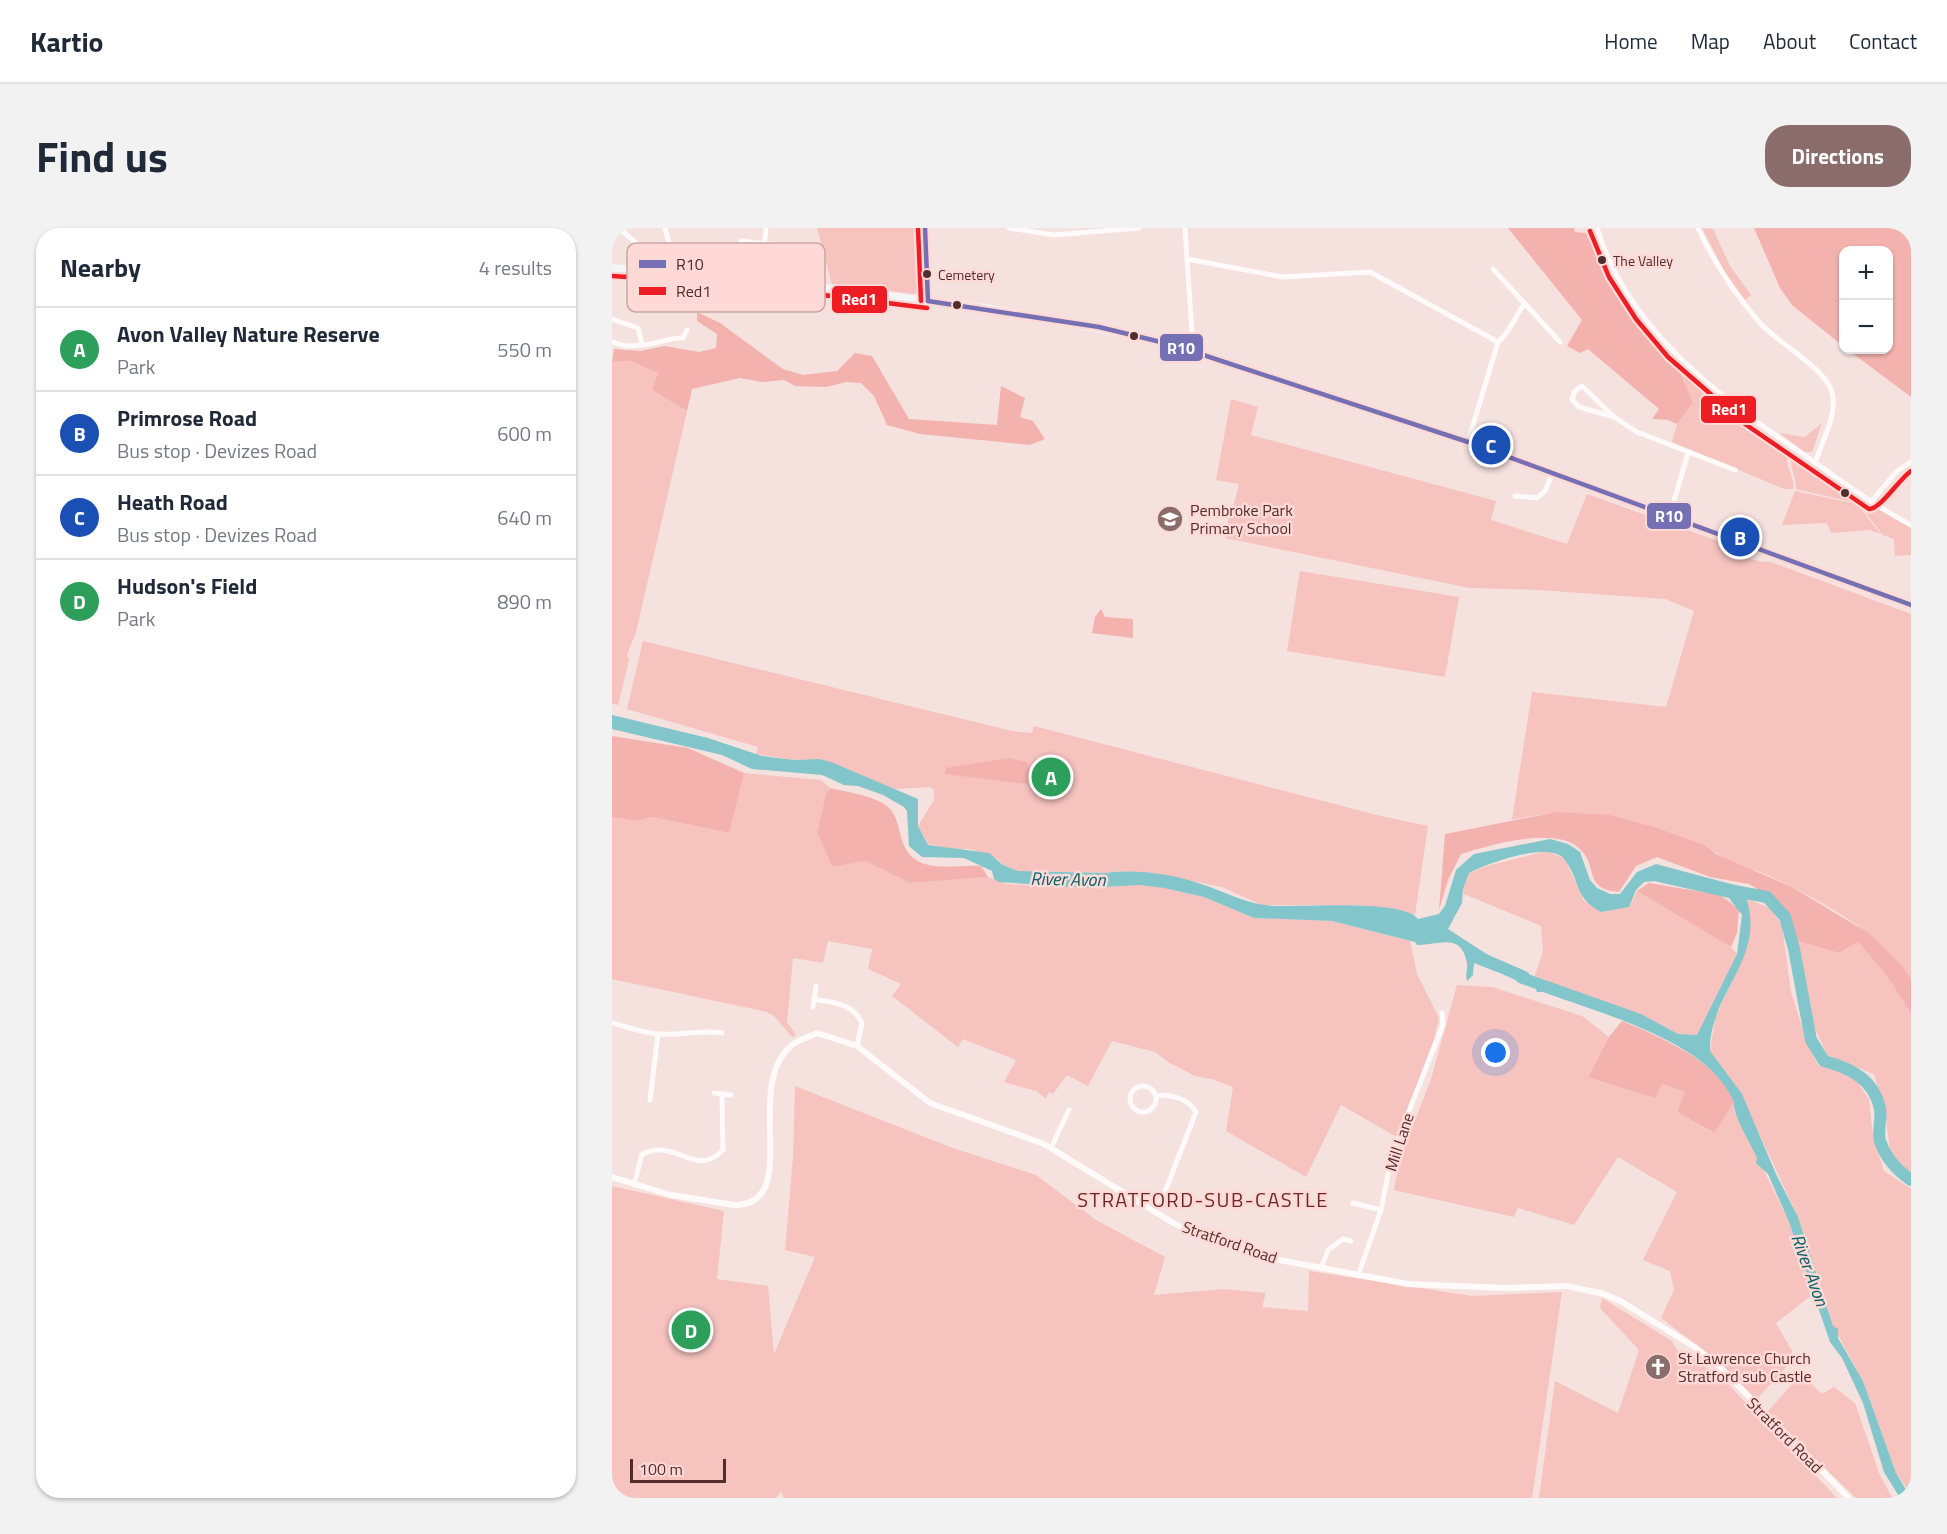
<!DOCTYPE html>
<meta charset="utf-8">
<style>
:root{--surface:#fff;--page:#f2f2f3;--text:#1f2937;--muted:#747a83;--line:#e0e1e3;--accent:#8a6d6a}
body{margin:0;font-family:"Titillium Web",sans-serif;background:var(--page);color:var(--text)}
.controls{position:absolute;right:18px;top:18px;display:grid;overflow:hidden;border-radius:12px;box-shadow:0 2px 4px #0004}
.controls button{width:54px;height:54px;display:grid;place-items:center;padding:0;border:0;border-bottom:2px solid var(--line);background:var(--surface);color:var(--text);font:30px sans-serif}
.scale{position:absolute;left:18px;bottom:15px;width:96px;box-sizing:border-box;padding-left:6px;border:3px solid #512e2c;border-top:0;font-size:16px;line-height:21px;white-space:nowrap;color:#512e2c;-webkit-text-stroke:4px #fed9d5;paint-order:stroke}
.you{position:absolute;left:884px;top:825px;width:21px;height:21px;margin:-15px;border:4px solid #fff;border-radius:50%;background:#1a73e8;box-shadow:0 0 0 9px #1a73e833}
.badge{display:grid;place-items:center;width:39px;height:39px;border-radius:50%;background:var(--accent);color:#fff;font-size:20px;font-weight:700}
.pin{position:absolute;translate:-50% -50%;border:3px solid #fff;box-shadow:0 2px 6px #0006}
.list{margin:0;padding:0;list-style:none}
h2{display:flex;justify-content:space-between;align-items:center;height:78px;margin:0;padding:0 24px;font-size:26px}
h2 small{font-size:20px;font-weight:400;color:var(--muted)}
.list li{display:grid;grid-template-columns:39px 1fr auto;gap:18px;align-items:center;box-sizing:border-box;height:84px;padding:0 24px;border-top:2px solid var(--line)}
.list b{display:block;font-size:22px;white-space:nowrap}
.list p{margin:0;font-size:20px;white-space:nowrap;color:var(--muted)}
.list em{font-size:20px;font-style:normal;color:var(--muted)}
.map{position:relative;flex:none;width:1299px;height:1270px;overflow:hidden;border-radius:24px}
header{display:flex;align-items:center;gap:36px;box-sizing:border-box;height:84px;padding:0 30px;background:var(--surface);border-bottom:2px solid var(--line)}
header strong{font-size:28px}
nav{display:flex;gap:33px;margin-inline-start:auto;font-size:21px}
.intro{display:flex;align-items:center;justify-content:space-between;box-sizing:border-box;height:144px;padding:0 36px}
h1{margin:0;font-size:42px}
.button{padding:15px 27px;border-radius:24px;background:var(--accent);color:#fff;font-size:21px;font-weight:700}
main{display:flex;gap:36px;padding:0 36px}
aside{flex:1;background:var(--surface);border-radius:24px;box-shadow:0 2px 4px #0004}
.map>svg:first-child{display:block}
.green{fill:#f6c3bf}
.forest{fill:#f4b2ae}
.water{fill:#82c5ca}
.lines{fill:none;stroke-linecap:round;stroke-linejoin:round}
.river{stroke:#82c5ca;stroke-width:12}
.minor{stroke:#fefafa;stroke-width:5}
.tertiary{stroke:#fefafa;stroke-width:6}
.primary{stroke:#f5f4f6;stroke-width:8}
.bus-1-casing{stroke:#fed9d5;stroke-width:9}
.bus-2-casing{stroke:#fed9d5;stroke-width:9}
.bus-1{stroke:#7570b4;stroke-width:4.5}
.bus-2{stroke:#ee1d23;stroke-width:4.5}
.bus-dot{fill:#512e2c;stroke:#fed9d5;stroke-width:2}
.labels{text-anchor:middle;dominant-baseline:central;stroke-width:5;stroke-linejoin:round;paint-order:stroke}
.bus-label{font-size:14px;fill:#512e2c;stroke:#fed9d5;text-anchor:start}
.poi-label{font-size:16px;fill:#512e2c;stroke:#fed9d5;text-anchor:start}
.street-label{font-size:16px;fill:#512e2c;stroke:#fed9d5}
.water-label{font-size:18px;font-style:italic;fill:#036169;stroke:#fed9d5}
.quarter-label{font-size:20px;letter-spacing:1.5px;fill:#702626;stroke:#fed9d5}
.key{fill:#fed9d5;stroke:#caa6a2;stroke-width:1.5}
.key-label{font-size:16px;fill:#512e2c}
.line-badge{stroke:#fed9d5;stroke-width:2}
.badge-label{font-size:16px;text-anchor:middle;font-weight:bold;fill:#fff}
</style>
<header>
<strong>Kartio</strong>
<nav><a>Home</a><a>Map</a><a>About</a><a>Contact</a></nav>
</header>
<div class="intro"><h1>Find us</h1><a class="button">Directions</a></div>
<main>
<aside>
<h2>Nearby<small>4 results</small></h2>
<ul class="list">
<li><span class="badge" style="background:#2e9e5b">A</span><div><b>Avon Valley Nature Reserve</b><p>Park</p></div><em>550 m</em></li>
<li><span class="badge" style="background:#1a4fb4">B</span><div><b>Primrose Road</b><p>Bus stop · Devizes Road</p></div><em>600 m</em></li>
<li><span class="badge" style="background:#1a4fb4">C</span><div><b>Heath Road</b><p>Bus stop · Devizes Road</p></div><em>640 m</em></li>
<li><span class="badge" style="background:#2e9e5b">D</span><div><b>Hudson's Field</b><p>Park</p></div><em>890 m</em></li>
</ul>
</aside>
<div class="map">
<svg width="1299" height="1270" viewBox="0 0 1299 1270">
<rect width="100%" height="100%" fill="#f5e1de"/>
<g class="green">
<polygon points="205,0 308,0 309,60 302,66 220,56"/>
<polygon points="1090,0 1101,1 1118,38 1139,67 1133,72 1114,46"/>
<polygon points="19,133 46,145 40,162 75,183 24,404 15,427 17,432 6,477 0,476 0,134"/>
<path d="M1065,137L1086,158L1176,223C1171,237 1183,247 1181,261H1172L1060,214L1065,196L1081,175Z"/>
<path d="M619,171L646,179L639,207L884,273L879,292L955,316L975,266L1128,321C1136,332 1145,334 1159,334L1299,386V752C1267,703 1207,671 1155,647C1134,638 1110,632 1093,617C1023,592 974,575 900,592L920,464L1054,479L1082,383L1053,371L927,362L858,360L613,310L618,280H621L627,256L604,252Z"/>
<polygon points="1210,195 1200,224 1193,224 1167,205 1193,209"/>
<path d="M1180,226L1247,271L1244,275L1184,261C1185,249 1176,237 1180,226Z"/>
<polygon points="1183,263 1245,276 1269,306 1257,302 1219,305 1215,295 1170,297"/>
<polygon points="1249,271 1299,300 1299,327 1283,328 1282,311 1271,307 1246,275"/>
<polygon points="688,343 847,369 833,449 675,423"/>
<polygon points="31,413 400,503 420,505 422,498 769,588 816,598 803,687 782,681 744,677 650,677 610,659 566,650 507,643 494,645 406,643 391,637 386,631 357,621 337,621 316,616 306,598 322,572 322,562 318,559 282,561 207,531 182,532 144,526 146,519 15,481"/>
<polygon points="132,545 209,552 218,560 214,566 205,604 220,639 253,633 298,655 376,649 395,656 417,657 473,660 527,657 552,660 592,669 642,690 720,693 798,713 805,746 827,790 822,811 785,909 729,877 694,949 614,903 621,859 600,851 583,848 556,834 543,824 500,813 476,858 455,847 441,866 437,864 434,871 424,863 392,854 404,832 351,811 346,819 280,768 289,756 256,741 260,721 216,713 211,735 181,730 175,794 184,807 180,809 162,788 155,784 0,751 0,589 24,593 40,589 116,605"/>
<polygon points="935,623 953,631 972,673 989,684 1017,679 1025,663 1119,719 1125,726 1085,807 1066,806 1029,786 922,750 931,724 929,698 852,666 851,661 857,645 875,638"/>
<polygon points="1135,671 1158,680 1170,698 1179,764 1196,818 1206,837 1240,847 1257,871 1261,909 1272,943 1299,961 1299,1266 1284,1245 1251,1153 1221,1098 1186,989 1139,888 1098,823 1103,791 1136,718"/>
<polygon points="1185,713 1227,725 1246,714 1274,747 1299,785 1299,948 1278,923 1273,883 1262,846 1215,827 1202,798"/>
<polygon points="845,757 880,759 970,788 997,809 976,848 1050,856 1074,864 1065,884 1101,905 1122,874 1122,881 1177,994 1201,1066 1164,1095 1180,1123 1177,1136 1144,1172 1095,1125 1049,1090 1062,1062 1058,1043 1031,1032 1065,964 1006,929 962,997 906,980 902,989 782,962 787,934 819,851"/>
<polygon points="183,858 338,919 424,947 484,992 553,1029 542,1067 612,1061 654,1065 650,1079 696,1083 697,1043 860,1068 950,1064 920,1270 172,1270 169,1263 164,1270 0,1270 0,958 112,983 105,1051 156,1058 162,1126 203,1029 173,1022 181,929"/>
<polygon points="990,1070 1060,1113 1066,1124 1071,1122 1117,1157 1225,1270 927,1270 943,1153 1006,1185 1027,1122 988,1080"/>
<polygon points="1193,1150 1210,1166 1222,1159 1243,1175 1267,1245 1280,1270 1244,1270 1155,1184 1185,1151"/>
</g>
<g class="forest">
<polygon points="896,0 962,0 963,4 974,5 981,10 1022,91 1065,137 1081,175 1065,196 1056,192 1040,191 1047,181 976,121 968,125 955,118 970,92"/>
<polygon points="1142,0 1299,0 1299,169 1236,122 1276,122 1276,22 1232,22 1231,118 1180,77 1168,60"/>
<polygon points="85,84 108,95 171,141 191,147 225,143 243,125 260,128 297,191 385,197 389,158 413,170 408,189 421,193 433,211 418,217 308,206 275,197 262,168 249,155 234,154 214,159 183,158 172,152 150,154 128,150 80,161 75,183 40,162 46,145 19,133 0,134 2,121 28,123 53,118 87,124 104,120 105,106 85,93"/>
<polygon points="489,381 493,389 521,391 521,410 480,405 483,389"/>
<polygon points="0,508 76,520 132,545 117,605 40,589 24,593 0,589"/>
<polygon points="397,530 415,534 419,546 415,556 333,546 334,540"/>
<path d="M218,560C236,564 257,567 272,576C297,591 277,631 322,638C337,640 354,637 369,638L376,649L298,655L253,633L220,639L205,604L214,566Z"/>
<path d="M945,584L997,587L1042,599L1093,617L1104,626L1180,659L1258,706L1290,738L1299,752V785L1274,747L1246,714L1227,725L1185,713L1166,673L1137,656L1098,649L1045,629L1024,638L1007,664C972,661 986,642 970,623C947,596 878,617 849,626L836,652L827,682L833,606Z"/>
<polygon points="1037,655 1108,667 1127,681 1125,705 1119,719 1025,663"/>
<path d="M1010,793C1046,808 1107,833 1122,874L1102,905L1065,884L1073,864L1050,856L1043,870L976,849L997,809Z"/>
</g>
<path class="water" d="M0,487L96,510L150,528L182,532L207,531L219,534L306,571V598L316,617L377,625L391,637L406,643L494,645C523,641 561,646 589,656C614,664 636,677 663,678C689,679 792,671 806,691L827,686L833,678L844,642L862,626L938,611L956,616L968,624L978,652L985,660L998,666H1008L1025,644L1044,636L1130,659C1161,728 1097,761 1098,823L1130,866L1164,946L1186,989L1221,1098L1226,1101V1110L1251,1153L1284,1245L1299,1270H1288L1272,1244L1251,1175L1230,1130L1218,1114L1177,994L1156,946L1144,935L1145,930C1138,914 1126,896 1122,879C1121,873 1123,876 1120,870C1093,812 987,785 931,764H925L924,761L907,755L896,746L897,743L913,745L1029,786L1066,806L1085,807L1125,726L1130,687L1117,670L1042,653L1032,654L1024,662L1017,679L989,684C961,669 969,653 953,632C939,612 876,635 857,645L851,661L850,675L836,701L876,727L880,736L888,738L885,744L862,735L861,747L855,753C853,746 856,741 855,735C849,703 825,718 805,717L803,714L720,693L642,690L592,669L552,660L527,657L473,660L387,654L382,651L380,643L352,630L310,629L297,618L295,583L292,579L271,567L246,558L232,557L210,547L140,541L110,527L0,501Z"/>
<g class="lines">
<g class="river">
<path d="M1116,662L1155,669L1173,689L1182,721L1199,812L1212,833C1238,840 1262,851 1268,881C1270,891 1265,903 1268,913C1273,929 1286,943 1299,952"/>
<polyline points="873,732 912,749"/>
</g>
<g class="minor">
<polyline points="7,0 23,14"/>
<polyline points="53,0 65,45"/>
<polyline points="313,0 316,73"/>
<polyline points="397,0 442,7 527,0"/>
<polyline points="573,0 580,105 576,122"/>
<path d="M985,0C1018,108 1116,175 1204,235C1235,257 1265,279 1299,297"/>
<path d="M1086,0C1102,35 1123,66 1148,95C1166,115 1213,140 1220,164C1226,186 1210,214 1203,235"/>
<polyline points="129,13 203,21"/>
<polyline points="575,31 671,49 758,44 886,114 856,214"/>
<polyline points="881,41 948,114"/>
<polyline points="149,52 154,0"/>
<polyline points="0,91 26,100 30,117 13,118 0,114"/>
<path d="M886,114C899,103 903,88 913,75"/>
<path d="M30,117C45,117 56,109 71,110L75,102"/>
<polyline points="1002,189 967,179 960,171 963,163 970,158 1002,189 1025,204 1123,242"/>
<polyline points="903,268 925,270 933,263 940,246"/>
<polyline points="1259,274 1285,243 1299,234"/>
<polyline points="1057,290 1076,225"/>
<path d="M202,771C223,775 240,775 250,795L245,818"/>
<polyline points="201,779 204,758"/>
<path d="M0,795C15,799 32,805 47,806C69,808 89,801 110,805"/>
<circle cx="531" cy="871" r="13"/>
<polyline points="102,865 119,867"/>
<polyline points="38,872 46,806"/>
<polyline points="439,920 457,882"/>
<path d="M22,957L30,926C34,925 40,922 44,922C71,920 86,947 111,922L110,867"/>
<polyline points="741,975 769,982"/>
<path d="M542,984L551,969L584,884C577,871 557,865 544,868"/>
<polyline points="709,1041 716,1022 731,1011 739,1013"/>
<polyline points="747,1045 769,982 780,926 831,797 830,785"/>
</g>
<path class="tertiary" d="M0,949L59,967L123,977C192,976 129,858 180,817C187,811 198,809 205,805L245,818L318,875L432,916L563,996L613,1016L667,1032L796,1056L894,1060L955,1058L992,1066L1010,1074L1084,1120L1109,1140L1237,1270"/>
<polyline class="primary" points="0,40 124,49 380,81 522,107 604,131 856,214 1299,377"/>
<g class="bus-1-casing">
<g id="bus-1">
<polyline points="313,0 316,73"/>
<polyline points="316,73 487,99 561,117 856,214 1299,377"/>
</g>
</g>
<g class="bus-2-casing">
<g id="bus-2">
<polyline points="306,0 309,73"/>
<path d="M978,3L997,49L1024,91L1056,129L1133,196L1257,281C1269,281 1287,251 1299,243"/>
<polyline points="0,48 123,56 315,80"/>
</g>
</g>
<use href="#bus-1" class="bus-1"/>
<use href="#bus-2" class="bus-2"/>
</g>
<defs>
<g id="school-disc" transform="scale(1.35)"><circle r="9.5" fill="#8a6d6a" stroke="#fed9d5"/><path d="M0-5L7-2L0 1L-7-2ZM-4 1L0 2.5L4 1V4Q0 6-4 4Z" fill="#fff"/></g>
<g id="church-disc" transform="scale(1.35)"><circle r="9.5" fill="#8a6d6a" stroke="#fed9d5"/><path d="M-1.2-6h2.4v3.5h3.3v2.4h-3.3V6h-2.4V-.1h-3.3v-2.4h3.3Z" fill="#fff"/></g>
</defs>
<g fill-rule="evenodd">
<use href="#school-disc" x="558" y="291"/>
<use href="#church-disc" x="1046" y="1139"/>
</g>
<g class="bus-dot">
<circle cx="990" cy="32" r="5"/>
<circle cx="315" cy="46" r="5"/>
<circle cx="345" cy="77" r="5"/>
<circle cx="522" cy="108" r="5"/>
<circle cx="1233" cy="265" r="5"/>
</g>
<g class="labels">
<g class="bus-label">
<text x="1001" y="32">The Valley</text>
<text x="326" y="46">Cemetery</text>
</g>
<g class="poi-label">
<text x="578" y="282">Pembroke Park<tspan x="578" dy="18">Primary School</tspan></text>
<text x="1066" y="1130">St Lawrence Church<tspan x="1066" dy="18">Stratford sub Castle</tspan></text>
</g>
<g class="street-label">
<text transform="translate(787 914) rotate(-72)">Mill Lane</text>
<text transform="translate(618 1014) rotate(19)">Stratford Road</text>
<text transform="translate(1173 1207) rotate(45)">Stratford Road</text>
</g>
<g class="water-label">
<text transform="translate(456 651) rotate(1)">River Avon</text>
<text transform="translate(1198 1042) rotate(70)">River Avon</text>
</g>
<g class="quarter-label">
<text x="591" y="971">STRATFORD-SUB-CASTLE</text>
</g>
</g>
<rect x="15" y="15" width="198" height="69" rx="9" class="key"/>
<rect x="27" y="32" width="27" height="8" fill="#7570b4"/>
<rect x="27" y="59" width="27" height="8" fill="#ee1d23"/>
<g class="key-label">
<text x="64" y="42">R10</text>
<text x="64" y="69">Red1</text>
</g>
<g class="line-badge">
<rect x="219" y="57" width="57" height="29" rx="6" fill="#ee1d23"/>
<rect x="547" y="105" width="45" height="29" rx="6" fill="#7570b4"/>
<rect x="1088" y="167" width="57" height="29" rx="6" fill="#ee1d23"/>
<rect x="1034" y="274" width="46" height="28" rx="6" fill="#7570b4"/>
</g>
<g class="badge-label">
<text x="247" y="77">Red1</text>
<text x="569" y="126">R10</text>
<text x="1117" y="187">Red1</text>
<text x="1057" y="294">R10</text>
</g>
</svg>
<div class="controls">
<button>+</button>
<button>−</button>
</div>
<div class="scale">100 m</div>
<div class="you"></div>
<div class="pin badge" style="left:439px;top:549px;background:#2e9e5b">A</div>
<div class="pin badge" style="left:1128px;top:309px;background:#1a4fb4">B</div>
<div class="pin badge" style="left:879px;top:217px;background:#1a4fb4">C</div>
<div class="pin badge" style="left:79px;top:1102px;background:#2e9e5b">D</div>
</div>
</main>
